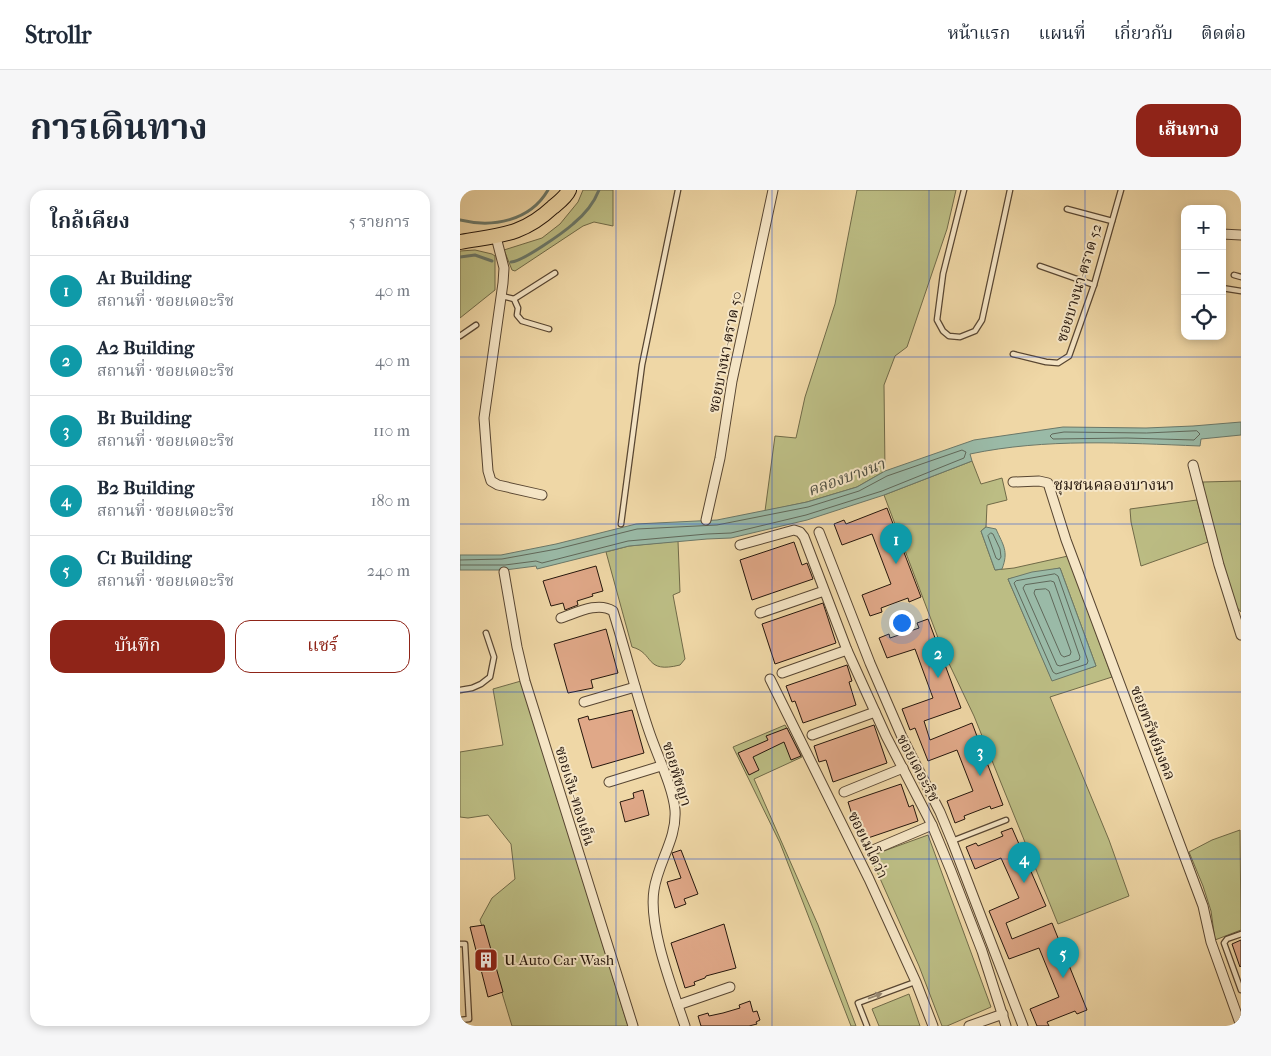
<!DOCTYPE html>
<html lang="th">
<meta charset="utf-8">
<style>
:root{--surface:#fff;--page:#f6f6f7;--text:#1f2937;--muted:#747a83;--line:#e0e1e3;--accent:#8f2418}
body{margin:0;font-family:"IM FELL French Canon","Noto Serif Thai",serif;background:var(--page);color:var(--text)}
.controls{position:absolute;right:15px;top:15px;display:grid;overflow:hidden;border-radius:10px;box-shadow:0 2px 8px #0003}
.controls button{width:45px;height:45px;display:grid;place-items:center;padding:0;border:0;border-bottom:1px solid var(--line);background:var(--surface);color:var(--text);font:25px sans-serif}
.you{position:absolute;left:441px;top:432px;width:18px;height:18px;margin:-12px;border:4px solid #fff;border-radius:50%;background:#1a73e8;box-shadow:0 0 0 8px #1a73e833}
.badge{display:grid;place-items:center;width:32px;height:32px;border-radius:50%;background:var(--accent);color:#fff;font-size:16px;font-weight:700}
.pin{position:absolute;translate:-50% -41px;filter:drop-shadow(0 1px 2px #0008)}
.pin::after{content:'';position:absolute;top:26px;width:18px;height:15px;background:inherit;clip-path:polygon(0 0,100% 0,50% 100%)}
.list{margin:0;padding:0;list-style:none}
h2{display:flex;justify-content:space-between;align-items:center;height:65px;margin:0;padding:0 20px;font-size:21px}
h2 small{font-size:16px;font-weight:400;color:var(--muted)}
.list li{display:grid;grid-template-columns:32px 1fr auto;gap:15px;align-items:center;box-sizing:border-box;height:70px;padding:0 20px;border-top:1px solid var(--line)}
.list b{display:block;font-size:19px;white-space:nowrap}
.list p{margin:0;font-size:16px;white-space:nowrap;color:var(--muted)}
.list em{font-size:16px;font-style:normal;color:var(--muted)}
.actions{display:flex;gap:10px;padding:15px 20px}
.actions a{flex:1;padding:11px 0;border:1px solid var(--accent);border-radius:15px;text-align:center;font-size:18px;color:var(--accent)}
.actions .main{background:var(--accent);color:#fff}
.icon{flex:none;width:28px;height:28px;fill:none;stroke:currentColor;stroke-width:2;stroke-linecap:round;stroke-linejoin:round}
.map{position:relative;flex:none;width:781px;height:836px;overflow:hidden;border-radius:15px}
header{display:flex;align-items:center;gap:30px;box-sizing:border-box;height:70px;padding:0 25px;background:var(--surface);border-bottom:1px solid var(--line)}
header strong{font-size:24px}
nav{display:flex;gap:28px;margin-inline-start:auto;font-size:18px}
.intro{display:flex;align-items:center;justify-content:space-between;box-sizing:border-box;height:120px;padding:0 30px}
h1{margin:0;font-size:35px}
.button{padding:12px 22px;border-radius:15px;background:var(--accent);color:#fff;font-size:18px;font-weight:700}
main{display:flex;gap:30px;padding:0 30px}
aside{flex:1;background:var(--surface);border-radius:15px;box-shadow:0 2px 8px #0003}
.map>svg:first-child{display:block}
.green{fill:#bcbd84;stroke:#706a48;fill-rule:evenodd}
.water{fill:#9abaa7;stroke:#6b7869}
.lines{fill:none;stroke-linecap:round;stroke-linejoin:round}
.shore{stroke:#60685a;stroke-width:1}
.stream{stroke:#6b7869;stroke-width:3}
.building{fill:#e0a888;stroke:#25160c}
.lane-casing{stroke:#584632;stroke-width:7}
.street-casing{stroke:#584632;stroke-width:11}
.primary-casing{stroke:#25160c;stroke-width:16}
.lane{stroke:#f5e5c5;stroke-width:4.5}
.street{stroke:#f5e5c5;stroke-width:9}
.primary{stroke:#efd7a6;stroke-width:14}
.oneway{fill:#978872}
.grid{fill:none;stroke:#1d4ed8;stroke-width:1;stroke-opacity:0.55}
.labels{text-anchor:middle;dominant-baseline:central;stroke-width:4;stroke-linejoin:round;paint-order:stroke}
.street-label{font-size:15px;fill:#25160c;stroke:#f5e5c5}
.poi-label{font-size:15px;fill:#25160c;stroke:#f5e5c5;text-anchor:start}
.water-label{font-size:16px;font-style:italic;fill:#4e4f42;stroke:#f5e5c5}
.neighbourhood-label{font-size:16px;fill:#25160c;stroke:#f5e5c5}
</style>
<header>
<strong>Strollr</strong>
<nav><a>หน้าแรก</a><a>แผนที่</a><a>เกี่ยวกับ</a><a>ติดต่อ</a></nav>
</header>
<div class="intro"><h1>การเดินทาง</h1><a class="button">เส้นทาง</a></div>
<main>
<aside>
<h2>ใกล้เคียง<small>5 รายการ</small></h2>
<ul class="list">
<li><span class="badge" style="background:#0f9aa8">1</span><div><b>A1 Building</b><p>สถานที่ · ซอยเดอะริช</p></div><em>40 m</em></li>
<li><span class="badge" style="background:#0f9aa8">2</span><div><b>A2 Building</b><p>สถานที่ · ซอยเดอะริช</p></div><em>40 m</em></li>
<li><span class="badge" style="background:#0f9aa8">3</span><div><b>B1 Building</b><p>สถานที่ · ซอยเดอะริช</p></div><em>110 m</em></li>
<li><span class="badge" style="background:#0f9aa8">4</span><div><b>B2 Building</b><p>สถานที่ · ซอยเดอะริช</p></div><em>180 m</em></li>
<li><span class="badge" style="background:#0f9aa8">5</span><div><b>C1 Building</b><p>สถานที่ · ซอยเดอะริช</p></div><em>240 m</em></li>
</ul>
<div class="actions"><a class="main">บันทึก</a><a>แชร์</a></div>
</aside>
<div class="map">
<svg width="781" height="836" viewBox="0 0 781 836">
<rect width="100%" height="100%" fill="#efd7a6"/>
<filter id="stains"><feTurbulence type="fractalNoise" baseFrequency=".004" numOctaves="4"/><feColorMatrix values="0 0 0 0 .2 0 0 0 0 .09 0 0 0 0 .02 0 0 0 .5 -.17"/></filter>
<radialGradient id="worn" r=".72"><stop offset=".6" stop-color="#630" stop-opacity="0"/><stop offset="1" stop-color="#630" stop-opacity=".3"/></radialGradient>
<g class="green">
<polygon points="123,0 153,0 153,36 134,32 123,36 55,81 52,80 44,60 82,48 100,34 118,12"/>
<polygon points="397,0 496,0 487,39 447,157 435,166 424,195 425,281 397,297 347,312 305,321 315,246 336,248 345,207 375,114"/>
<polygon points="15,60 32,64 35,66 35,100 0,128 0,61"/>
<path d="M512,271L521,294L542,288L547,310L527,315L526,337L521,341L535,380L554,378L608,366L652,487L590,507L649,650L669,706L598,734L514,526L483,461L424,305ZM600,378L636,476L592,490L548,389Z"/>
<polygon points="781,291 781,422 775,415 744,310 743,292"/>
<polygon points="737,310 748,352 681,376 671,332 670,319"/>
<path d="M218,351L220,402L213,405L225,469L220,475C184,484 195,463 172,457L146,362L169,356Z"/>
<polygon points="61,491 168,836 52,836 20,730 32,708 55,689 51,654 28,625 8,628 0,627 0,562 43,555 33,499"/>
<polygon points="325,535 342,567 294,589 358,735 396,836 391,836 320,653 273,557"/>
<polygon points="780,640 781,740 755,750 751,721 743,696 729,662 752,650"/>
<polygon points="468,645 531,817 487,836 482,836 459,776 410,666"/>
<polygon points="449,804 460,836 419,836 412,819"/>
</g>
<g class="water">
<path d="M781,232V245L741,249L740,256C663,253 586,248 510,264L512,271L424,305L347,330L271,348L247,349L169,356L77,379L76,376L45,380H0V365H41L96,354L176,334L257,330L347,312L397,297L425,281L514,250L603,237L686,238L733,236Z"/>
<path d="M526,337L536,339C543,355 549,361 542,379L535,380L521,341Z"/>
<polygon points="600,378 636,476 592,491 548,389 572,382"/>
</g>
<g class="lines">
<g class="shore">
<polygon points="737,241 740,244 734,250 667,248 593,249 590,246 592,244 604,242 686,243"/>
<polygon points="531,343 533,344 540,359 541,367 539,370 536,368 528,346"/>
<polyline points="0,370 42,369 97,359 177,339 257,335 348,317 399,301 427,286 502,260 506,262 504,268 422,301 346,325 271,343 247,344 168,351 82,373 76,371 45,375 0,375"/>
<polygon points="595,384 598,386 628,471 627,474 596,484 593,482 554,393 556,391"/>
<polygon points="591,391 594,392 620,467 619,470 600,476 597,475 563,398 565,395"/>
<polygon points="586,399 589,401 611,462 610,465 604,467 601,465 574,403 575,400"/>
</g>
<g class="stream">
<path d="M0,30C33,38 70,31 88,0"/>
<polyline points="0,67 15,65 32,71"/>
<path d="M51,72C62,72 104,42 113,34C124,25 134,13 139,0"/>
</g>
</g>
<g class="building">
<polygon points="427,318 461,407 449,412 448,408 421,418 422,422 410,426 402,405 431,394 412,344 382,355 374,334 384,330 386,334"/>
<polygon points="334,352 342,375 347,373 353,389 292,410 280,370"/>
<polygon points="136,376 143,401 132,404 133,406 117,411 118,415 105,420 103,413 91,416 83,391"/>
<polygon points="363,413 376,453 315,474 302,434"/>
<polygon points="468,429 501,518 464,531 470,550 512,533 543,615 531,619 530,616 504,626 505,629 495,633 487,611 513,601 497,560 468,571 455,538 450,540 442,519 473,508 455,459 427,468 419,448 429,444 430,448 459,438 457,433"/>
<polygon points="146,439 158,483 131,490 133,498 108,503 94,454"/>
<polygon points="387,475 392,491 389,492 396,515 343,533 335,511 332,512 326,496"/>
<polygon points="172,520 184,563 132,578 118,529 128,526 129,530"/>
<polygon points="414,535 427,573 373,592 366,570 359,572 354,556"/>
<polygon points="327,538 341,566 331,570 324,552 293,567 299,580 289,585 278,563 308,550 306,546"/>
<polygon points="441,594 449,617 453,615 458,631 405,649 397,626 393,628 388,612"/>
<polygon points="183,600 189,625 165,632 160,612 174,608 173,603"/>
<polygon points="552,638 586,716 546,733 552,749 592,733 627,820 617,824 615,821 587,832 589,836 577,836 570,819 599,807 579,758 549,769 529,721 559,708 541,668 515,679 506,657 516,653 518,656 543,646 541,642"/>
<polygon points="221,660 238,704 224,709 226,714 215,718 207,692 221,688 212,663"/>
<polygon points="264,734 276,778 246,786 245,788 234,792 235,795 225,798 211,753"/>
<polygon points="24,735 43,802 28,807 10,737"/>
<polygon points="781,750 781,776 780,777 772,754"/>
<polygon points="290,811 293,822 297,821 300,830 296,832 297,834 289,836 241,836 238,826 248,823 249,826 263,823 280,818 279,815"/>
</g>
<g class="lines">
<g class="lane-casing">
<g id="lane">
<polyline points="504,0 483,84 477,130 483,141 489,146 500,147 515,141 522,130 550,0"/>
<polyline points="607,19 652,31"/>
<polyline points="580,76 634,95"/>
<polyline points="774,85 781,87"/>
<polyline points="762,98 781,101"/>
<polyline points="42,106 54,109 58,118 57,125 62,131 89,139"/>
<polyline points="54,109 95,83"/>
<polyline points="0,146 16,135"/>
<polyline points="553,164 586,172 598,173 609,166 634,95 661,0"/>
<polyline points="161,334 182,175 218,0"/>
<polyline points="0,500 12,498 21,494 30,487 34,467 26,443"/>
<polyline points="492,651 546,630"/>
<polyline points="781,744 767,749 764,753 781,800"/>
<polyline points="0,754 5,754 9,829 0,830"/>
<polyline points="407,836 398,813 455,792"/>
</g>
</g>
<g class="street-casing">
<g id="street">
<polyline points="762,44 781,45"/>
<polyline points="36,47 44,78 43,93 24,228 28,281 31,291 38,295 82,305"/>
<polyline points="733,275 759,375 781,445"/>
<polyline points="553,292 579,291 588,293 606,350 743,716 751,752 781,836"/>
<polyline points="246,330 260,268 272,191 313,0"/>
<polyline points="359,342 410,473 442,547 480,622 492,651 563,836"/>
<polyline points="280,355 334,340 340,342 344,347 387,460 426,546 472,635 491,681 522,761 546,836"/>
<polyline points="44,382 57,457 65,491 173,836"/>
<polyline points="300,423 364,401"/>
<path d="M101,428C116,423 138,411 153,421C166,462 176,504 190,544C198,567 213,598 215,620C217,649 198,672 194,700C188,737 213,800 225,836"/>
<polyline points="322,483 387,460"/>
<polyline points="310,489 409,689 456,792 473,836"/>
<polyline points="124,512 175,497"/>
<polyline points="352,545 415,522"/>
<polyline points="149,592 201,576"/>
<polyline points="384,602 443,578"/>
<polyline points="413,660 472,635"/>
<polyline points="218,815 270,797"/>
<polyline points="509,836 543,824"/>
</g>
</g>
<g class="primary-casing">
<path id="primary" d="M0,52C39,45 62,46 93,17C99,12 106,7 109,0"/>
</g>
<use href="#lane" class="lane"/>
<use href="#street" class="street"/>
<use href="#primary" class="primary"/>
</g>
<defs><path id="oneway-solid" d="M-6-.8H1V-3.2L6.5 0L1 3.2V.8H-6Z" transform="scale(1.25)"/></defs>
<use class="oneway" href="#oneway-solid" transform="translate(415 806) rotate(-20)"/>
<path class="grid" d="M156,0V836M312,0V836M469,0V836M625,0V836M0,167H781M0,334H781M0,502H781M0,669H781"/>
<defs>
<g id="building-square" transform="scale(1.25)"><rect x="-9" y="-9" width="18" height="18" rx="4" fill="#8f2418" stroke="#f5e5c5"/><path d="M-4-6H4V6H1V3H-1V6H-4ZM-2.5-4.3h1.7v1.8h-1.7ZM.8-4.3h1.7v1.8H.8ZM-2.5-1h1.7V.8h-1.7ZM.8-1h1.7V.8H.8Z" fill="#fff"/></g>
</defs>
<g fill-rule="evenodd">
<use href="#building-square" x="26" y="770"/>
</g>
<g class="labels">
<g class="street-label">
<text transform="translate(619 93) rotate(-73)">ซอยบางนา-ตราด 52</text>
<text transform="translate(265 162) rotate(-79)">ซอยบางนา-ตราด 50</text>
<text transform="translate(693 543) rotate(69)">ซอยทรัพย์มงคล</text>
<text transform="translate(458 578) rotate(62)">ซอยเดอะริช</text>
<text transform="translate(217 584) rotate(73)">ซอยพิชญา</text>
<text transform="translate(115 606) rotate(73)">ซอยเงิน-ทองเย็น</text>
<text transform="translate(408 655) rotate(64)">ซอยเมโดว่า</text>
</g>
<g class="poi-label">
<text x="44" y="770">U Auto Car Wash</text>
</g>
<g class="water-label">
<text transform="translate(386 287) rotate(-20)">คลองบางนา</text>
</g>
<g class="neighbourhood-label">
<text x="654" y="294">ชุมชนคลองบางนา</text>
</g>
</g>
<rect width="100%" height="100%" filter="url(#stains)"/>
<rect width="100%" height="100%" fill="url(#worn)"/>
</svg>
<div class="controls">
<button>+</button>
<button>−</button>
<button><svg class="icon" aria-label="locate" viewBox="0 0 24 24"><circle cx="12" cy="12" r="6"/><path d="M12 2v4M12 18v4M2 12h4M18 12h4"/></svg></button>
</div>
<div class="you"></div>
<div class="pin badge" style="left:436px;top:374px;background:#0f9aa8">1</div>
<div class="pin badge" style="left:478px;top:488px;background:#0f9aa8">2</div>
<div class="pin badge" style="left:520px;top:586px;background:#0f9aa8">3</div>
<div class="pin badge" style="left:564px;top:693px;background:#0f9aa8">4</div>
<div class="pin badge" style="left:603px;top:788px;background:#0f9aa8">5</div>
</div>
</main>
